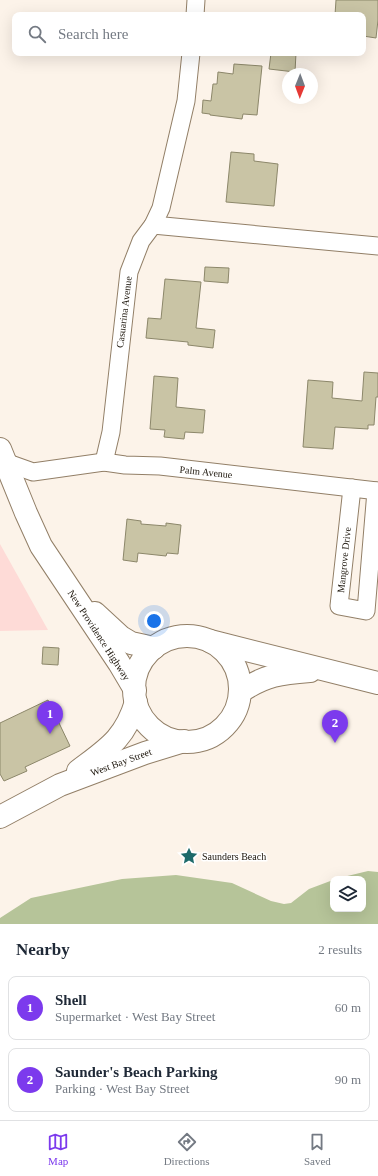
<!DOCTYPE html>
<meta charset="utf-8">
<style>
:root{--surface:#fff;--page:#f6f6f7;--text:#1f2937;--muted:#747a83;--line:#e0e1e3;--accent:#7c3aed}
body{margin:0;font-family:"Times New Roman",serif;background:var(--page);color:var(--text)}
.controls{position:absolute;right:12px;bottom:12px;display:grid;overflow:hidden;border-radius:8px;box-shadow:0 4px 16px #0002}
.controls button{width:36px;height:36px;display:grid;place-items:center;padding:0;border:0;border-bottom:1px solid var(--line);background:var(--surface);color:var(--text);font:20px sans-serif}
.compass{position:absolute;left:282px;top:68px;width:36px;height:36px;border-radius:50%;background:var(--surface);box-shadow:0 4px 16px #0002;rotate:181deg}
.you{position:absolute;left:154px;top:621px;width:14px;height:14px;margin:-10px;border:3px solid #fff;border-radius:50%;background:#1a73e8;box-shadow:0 0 0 6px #1a73e833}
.badge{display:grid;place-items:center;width:26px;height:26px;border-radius:50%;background:var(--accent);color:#fff;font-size:13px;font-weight:700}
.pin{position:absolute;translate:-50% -33px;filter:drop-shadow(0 1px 2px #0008)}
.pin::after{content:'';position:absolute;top:21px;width:14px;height:12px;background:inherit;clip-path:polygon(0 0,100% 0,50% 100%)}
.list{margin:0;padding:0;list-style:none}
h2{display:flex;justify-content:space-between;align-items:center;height:52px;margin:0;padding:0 16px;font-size:17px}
h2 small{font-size:13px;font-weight:400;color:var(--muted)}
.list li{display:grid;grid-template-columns:26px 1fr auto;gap:12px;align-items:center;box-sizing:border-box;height:64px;margin:0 8px 8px;padding:0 8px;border:1px solid var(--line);border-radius:8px}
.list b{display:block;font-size:15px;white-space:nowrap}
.list p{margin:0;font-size:13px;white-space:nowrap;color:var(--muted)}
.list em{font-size:13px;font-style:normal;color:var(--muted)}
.icon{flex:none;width:22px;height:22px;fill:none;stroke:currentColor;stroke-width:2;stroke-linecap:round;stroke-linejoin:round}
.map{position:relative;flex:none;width:378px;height:924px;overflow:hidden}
.search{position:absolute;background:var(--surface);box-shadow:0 4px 16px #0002;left:12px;right:12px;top:12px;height:44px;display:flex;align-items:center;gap:10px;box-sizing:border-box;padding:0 14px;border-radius:8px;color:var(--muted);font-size:15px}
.sheet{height:196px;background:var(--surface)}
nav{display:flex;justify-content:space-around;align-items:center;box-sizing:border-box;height:56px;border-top:1px solid var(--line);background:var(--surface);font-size:11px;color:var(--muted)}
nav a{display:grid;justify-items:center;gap:2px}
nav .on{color:var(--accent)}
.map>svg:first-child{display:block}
.green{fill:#fedbd7}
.water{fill:#b6c499}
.building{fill:#c9c4a5;stroke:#8c876a}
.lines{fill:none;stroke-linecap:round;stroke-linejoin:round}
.minor-casing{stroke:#927f67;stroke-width:19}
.primary-casing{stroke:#927f67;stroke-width:24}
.trunk-casing{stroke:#927f67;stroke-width:24}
.minor{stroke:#fff;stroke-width:17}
.primary{stroke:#fff;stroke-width:22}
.trunk{stroke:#fff;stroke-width:22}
.labels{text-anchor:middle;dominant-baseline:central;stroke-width:3;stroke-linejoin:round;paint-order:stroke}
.street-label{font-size:10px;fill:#1a1309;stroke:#fff}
.poi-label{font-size:10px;fill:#1a1309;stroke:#fff;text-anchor:start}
</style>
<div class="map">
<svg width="378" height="924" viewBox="0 0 378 924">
<rect width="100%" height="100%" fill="#fcf3e9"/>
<polygon class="green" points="0,544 48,630 0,631"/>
<polygon class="water" points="368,871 378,872 378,924 0,924 0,918 31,898 122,879 176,875 232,883 271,901 284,904 291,903 309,889 333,880 333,909 363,909 363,879 335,879"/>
<g class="building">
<polygon points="336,0 378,0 378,20 376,38 363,36 363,15 335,15"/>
<polygon points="271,53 296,53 295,72 269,69"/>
<polygon points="234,64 262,66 257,115 243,114 242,119 210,115 210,114 202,113 203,100 211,101 213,84 217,84 218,72 233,74"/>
<polygon points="231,152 254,154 254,161 278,164 274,206 226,202"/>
<polygon points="205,267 229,268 228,283 204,281"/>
<polygon points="165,279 201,282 196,328 215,330 213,348 188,345 188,342 146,338 148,318 161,319"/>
<polygon points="364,372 378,373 378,397 376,397 374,425 368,425 368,429 335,427 333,449 303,447 308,380 333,382 332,398 362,401"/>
<polygon points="154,376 178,378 176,407 205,410 203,433 185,432 184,439 164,437 165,430 150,429"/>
<polygon points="127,519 141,521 141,524 166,526 166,523 181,525 178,554 167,553 166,556 138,553 137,562 123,560"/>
<polygon points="43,647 59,648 58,665 42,664"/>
<polygon points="48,700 70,746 25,767 27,771 4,781 0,774 0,723"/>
</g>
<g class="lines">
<g class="minor-casing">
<g id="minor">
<polyline points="195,15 196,0"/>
<polyline points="153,225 378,246"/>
<polyline points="5,462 33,472 104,462 125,465 160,466 378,491"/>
<polyline points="104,462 111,432 129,272 141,241 153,225 161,208 186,101 191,53"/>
<polyline points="352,488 339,606 366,611 376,491"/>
</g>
</g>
<g class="primary-casing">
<g id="primary">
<polyline points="210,641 378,683"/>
<path d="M240,692C265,675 281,673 310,671"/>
</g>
</g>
<g class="trunk-casing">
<g id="trunk">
<polyline points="0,449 26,513 41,546 119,663 135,690"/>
<polyline points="95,613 121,637 131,643 154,648"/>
<circle cx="187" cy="689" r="53"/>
<path d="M78,771C107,749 125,739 136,702"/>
<polyline points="0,817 60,785 145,753 184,741"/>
</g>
</g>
<use href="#minor" class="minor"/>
<use href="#primary" class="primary"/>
<use href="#trunk" class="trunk"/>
</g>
<defs>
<g id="sight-bare" transform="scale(1.38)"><path d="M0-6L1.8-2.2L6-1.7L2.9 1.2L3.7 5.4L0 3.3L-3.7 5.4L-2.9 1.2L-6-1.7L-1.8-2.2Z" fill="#1d6a6a" stroke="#fff" stroke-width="2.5" paint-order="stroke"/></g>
</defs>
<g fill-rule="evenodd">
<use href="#sight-bare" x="189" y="856"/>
</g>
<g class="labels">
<g class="street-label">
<text transform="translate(124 312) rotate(-83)">Casuarina Avenue</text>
<text transform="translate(206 472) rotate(6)">Palm Avenue</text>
<text transform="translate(344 560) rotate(-84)">Mangrove Drive</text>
<text transform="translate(99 635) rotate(57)">New Providence Highway</text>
<text transform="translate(121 762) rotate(-20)">West Bay Street</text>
</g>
<g class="poi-label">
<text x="202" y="856">Saunders Beach</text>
</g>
</g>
</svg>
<div class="controls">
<button><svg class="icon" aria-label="layers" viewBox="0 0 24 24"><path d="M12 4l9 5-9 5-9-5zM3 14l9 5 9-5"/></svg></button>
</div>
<svg class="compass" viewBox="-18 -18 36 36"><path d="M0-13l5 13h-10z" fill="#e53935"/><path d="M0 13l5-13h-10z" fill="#747a83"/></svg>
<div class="you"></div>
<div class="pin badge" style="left:50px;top:734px">1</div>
<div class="pin badge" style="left:335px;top:743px">2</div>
<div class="search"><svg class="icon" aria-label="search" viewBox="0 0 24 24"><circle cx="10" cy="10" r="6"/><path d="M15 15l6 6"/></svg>Search here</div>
</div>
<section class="sheet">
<h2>Nearby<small>2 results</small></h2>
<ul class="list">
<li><span class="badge">1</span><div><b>Shell</b><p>Supermarket · West Bay Street</p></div><em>60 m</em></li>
<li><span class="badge">2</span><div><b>Saunder's Beach Parking</b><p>Parking · West Bay Street</p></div><em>90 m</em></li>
</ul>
</section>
<nav>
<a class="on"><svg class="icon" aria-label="map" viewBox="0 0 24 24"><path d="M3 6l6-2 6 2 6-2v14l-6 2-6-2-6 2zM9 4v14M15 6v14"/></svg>Map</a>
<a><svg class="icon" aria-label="directions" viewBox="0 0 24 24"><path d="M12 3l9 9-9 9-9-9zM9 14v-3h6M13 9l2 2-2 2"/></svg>Directions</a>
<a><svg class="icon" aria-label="saved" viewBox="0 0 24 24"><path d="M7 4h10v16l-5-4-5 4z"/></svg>Saved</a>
</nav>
